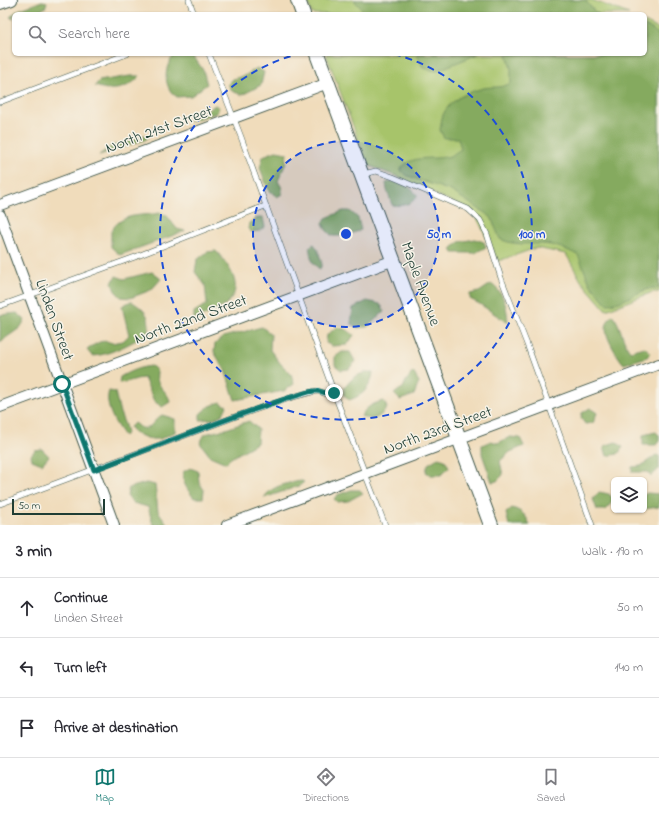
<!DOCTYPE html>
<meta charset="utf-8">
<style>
:root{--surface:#fff;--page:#f2f2f3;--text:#2b2b33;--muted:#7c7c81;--line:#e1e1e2;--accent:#0f766e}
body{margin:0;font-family:"Indie Flower",sans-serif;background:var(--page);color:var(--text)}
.controls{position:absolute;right:12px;bottom:12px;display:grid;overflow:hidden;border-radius:6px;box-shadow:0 1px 3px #0004}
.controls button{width:36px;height:36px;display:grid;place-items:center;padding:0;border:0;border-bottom:1px solid var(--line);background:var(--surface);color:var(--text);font:20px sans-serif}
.scale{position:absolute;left:12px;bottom:10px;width:93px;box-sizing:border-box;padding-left:4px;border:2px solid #1f3d34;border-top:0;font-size:11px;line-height:14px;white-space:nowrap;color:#1f3d34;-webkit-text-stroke:3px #f7f3e8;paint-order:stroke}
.stop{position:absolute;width:12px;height:12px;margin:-9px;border:3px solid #0f766e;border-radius:50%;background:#fff}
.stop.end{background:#0f766e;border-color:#fff;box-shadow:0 1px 4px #0008}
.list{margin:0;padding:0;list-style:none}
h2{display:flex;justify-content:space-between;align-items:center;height:52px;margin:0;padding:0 16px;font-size:17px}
h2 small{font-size:13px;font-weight:400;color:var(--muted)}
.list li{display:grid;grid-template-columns:26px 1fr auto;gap:12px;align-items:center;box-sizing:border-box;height:60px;padding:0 16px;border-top:1px solid var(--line)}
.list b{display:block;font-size:15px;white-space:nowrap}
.list p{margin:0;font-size:13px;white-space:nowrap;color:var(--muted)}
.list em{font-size:13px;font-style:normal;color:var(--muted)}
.icon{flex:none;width:22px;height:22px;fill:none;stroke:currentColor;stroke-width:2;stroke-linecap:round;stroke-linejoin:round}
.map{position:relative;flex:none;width:659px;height:525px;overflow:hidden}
.search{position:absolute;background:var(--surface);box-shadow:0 1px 3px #0004;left:12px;right:12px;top:12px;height:44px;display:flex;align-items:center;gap:10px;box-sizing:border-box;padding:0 14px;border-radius:6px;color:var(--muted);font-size:15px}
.sheet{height:232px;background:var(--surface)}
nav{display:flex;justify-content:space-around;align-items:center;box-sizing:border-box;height:56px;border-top:1px solid var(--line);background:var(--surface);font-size:11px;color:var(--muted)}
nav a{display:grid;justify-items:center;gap:2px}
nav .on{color:var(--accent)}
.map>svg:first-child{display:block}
.green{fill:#a7c46b;stroke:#638050}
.forest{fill:#85aa5f;stroke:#52744a}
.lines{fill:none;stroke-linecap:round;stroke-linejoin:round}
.lane-casing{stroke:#3e5548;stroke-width:6}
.street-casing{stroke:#3e5548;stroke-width:12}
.secondary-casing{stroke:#3e5548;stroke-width:16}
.lane{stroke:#fff;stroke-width:5}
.street{stroke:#fff;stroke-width:10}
.secondary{stroke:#fff;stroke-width:14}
.route{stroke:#0f766e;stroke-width:5}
.ring{fill:none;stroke:#1d4ed8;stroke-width:2;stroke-dasharray:7 5}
.labels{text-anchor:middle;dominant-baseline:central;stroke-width:3;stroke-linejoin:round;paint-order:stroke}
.street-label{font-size:16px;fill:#1f3d34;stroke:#f7f3e8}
.centre{fill:#1d4ed8;stroke:#f7f3e8;stroke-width:2}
.ring-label{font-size:12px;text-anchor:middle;font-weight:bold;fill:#1d4ed8;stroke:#f7f3e8;stroke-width:3;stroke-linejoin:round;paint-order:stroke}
</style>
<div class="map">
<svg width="659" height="525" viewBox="0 0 659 525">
<rect width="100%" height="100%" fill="#f7f3e8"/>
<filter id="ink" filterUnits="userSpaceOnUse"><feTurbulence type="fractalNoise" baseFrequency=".025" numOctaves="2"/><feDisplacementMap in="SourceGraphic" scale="8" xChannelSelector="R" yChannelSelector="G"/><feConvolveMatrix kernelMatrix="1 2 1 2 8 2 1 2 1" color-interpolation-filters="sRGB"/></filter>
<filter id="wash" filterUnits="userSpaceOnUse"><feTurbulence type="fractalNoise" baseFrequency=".012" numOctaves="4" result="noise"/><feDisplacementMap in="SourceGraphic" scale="16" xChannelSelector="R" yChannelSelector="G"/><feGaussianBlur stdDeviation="0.9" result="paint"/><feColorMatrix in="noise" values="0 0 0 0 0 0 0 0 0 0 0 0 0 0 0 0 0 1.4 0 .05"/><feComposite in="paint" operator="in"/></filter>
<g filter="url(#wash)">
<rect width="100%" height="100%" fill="#f0dcbb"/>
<g class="green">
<polygon points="307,0 592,0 629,14 312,14"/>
<polygon points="645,22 659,29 659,292 653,292 606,310 581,281 566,254 536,248 498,261 474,212 396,176 370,166 367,163 326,54 645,54"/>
</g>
<g class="forest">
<polygon points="354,0 585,0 595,12 599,14 366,14"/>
<polygon points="42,1 47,2 45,8 28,14 14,14 13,19 10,17 18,10"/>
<path d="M645,26L652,29L659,35V288C645,287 632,297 619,302C615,303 611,304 607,304L590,284L578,255C567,250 555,244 541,244C526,243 515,246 500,239L491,217L482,211L451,191L408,176L400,170C411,153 434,161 450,156C454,154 458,151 461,149L458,138H444L440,130C441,126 441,120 443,115C450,99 468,92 484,88C496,86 499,89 511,83V69L507,54H645Z"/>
<path d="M176,54H192L203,70L207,84L191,96L177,97C175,95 171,93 170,90C163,79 166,62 176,54Z"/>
<polygon points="417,54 478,54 436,71 423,68"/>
<polygon points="257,68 264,72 261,85 242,95 232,91 228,84 233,79 246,75"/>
<path d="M130,76H140C127,90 112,92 95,86L99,81Z"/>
<polygon points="215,105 219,107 217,113 189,121 190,116 206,111"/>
<polygon points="147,135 149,137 145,140 99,155 112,146 133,140 141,136"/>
<polygon points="276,151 287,153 286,163 278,181 282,188 282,194 277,197 268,189 260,168 263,156"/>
<path d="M394,181C404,184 411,187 418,196C412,204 402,207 392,205L387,190L386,183Z"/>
<polygon points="343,211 350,211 358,218 361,230 345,236 332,236 326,230 323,223 326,218"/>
<path d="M159,213L167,216L177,229L185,231L120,255L111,247V231C113,228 116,224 119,222C130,213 147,216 159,213Z"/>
<polygon points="257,218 263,218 265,227 259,231 251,232 248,229 249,223"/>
<polygon points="475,239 484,242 486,247 475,253 453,253 451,249 459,242"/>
<path d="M314,244L318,250L322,264L320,269C311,264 311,256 309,247Z"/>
<path d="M216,251C249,287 238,306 194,319V312L207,304L205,285L195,272L197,260L207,252Z"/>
<polygon points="152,272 161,279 151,290 130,298 121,297 115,291 112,283 116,276 124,279"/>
<path d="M491,284C504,292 507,307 508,322C494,315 484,305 470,299V294L479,292Z"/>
<path d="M131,301C145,310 151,315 148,333C134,342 108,356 92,356L87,350C95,344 102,338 112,343L123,341L129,335L122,306Z"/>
<polygon points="367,301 380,304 385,311 367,327 357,328 351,323 353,308"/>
<polygon points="17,313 25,320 20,328 0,342 0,315"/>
<path d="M613,315C621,326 622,340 630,351L645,347L651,353L647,357L624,364C618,358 606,338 606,329C606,324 609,318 613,315Z"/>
<polygon points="262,327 271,334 270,350 280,363 291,374 294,384 284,391 235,400 225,370 214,352 215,344 223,337"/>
<polygon points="337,327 347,330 354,335 347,345 332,346 326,343 327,335"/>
<polygon points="342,352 350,352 355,361 349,369 341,370 335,365 335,357"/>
<path d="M152,366L157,371C154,388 168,389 170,402L162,407L154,401L144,378C135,378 128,383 119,383L120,377C130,371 140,367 152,366Z"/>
<path d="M366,372H373C371,387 363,396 349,400L344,395V388L354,377Z"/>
<polygon points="413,372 419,382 414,395 400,400 394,394 399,390 403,388 406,381"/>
<path d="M109,391L115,392L120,413L125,425L127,433L124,436C115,424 104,405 109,391Z"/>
<path d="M384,401L387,408C379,418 374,422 361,416C367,406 374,403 384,401Z"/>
<polygon points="220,402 227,406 223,414 214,419 200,420 200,414 208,407"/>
<polygon points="590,408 597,413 593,423 585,424 581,418 582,413"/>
<path d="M162,415L175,419V432L160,439H150L134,433L130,427L134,423C150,436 150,422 162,415Z"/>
<polygon points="249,421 258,429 257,443 231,458 226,463 210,456 200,443 205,434 226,429"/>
<polygon points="656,432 659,435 659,441 656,445 643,445 643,435"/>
<polygon points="510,437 520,438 524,446 510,452 500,461 503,475 497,481 492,482 482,454 482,445 491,441 498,443"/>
<polygon points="616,442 623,447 618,454 607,456 604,446"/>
<polygon points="42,449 49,456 42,464 32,460 31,455 35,450"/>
<polygon points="656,455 659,456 659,469 651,476 647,472 632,472 632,467 641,466"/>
<polygon points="438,458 445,460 449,467 441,475 431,475 426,472 428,464"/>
<path d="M190,468L198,471L199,482L204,490L203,498H194C187,489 182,483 183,472Z"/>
<path d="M302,481L304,482L299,486L264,498C270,486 290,482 302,481Z"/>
<polygon points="146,483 155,485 158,511 168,525 153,525 148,507 133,503 127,496 129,488"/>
<polygon points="351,490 360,490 363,493 348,501 337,502 334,499 337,495"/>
<polygon points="599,492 609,494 614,500 605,510 597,510 593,499"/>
<polygon points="647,493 659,494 659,507 644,509 644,495"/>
<path d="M512,508C522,511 526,515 530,525H509L506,513Z"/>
</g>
</g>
<g filter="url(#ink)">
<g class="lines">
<g class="lane-casing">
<g id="lane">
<polyline points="189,0 194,14"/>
<polyline points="209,54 241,137 334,393 385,525"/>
<polyline points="0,102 127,54"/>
<polyline points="363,174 376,171 393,177 468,209 480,220 487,234 501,278 528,347 592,525"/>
<polyline points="0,306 135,257 265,206"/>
<polyline points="0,504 237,416 293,397 312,392 318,391 329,395 334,393"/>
</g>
</g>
<g class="street-casing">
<g id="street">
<polyline points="0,4 12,0"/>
<polyline points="0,205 328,83"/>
<polyline points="0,215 114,525"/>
<polyline points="0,407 394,260"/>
<polyline points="227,525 659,364"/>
</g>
</g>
<g class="secondary-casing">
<g id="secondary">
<polyline points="298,0 303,14"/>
<polyline points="317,54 491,525"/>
</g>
</g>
<use href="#lane" class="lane"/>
<use href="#street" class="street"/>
<use href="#secondary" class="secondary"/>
</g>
</g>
<g class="lines" filter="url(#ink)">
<path class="route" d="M62,384L94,470C160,445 225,418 292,397C300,395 308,391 316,391C323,391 327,395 334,393"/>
</g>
<circle cx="346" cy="234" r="93" fill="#1d4ed8" fill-opacity=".12"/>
<g class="ring">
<circle cx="346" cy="234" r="93"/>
<path d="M394 54A186 186 0 1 1 298 54"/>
</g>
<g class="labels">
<g class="street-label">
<text transform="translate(159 130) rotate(-20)">North 21st Street</text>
<text transform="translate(420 284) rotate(70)">Maple Avenue</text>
<text transform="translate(54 320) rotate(70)">Linden Street</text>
<text transform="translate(191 320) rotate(-20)">North 22nd Street</text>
<text transform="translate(438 431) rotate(-20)">North 23rd Street</text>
</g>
</g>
<circle cx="346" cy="234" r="6" class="centre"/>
<g class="ring-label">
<text x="439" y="238">50 m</text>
<text x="532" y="238">100 m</text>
</g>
</svg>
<div class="controls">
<button><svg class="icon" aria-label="layers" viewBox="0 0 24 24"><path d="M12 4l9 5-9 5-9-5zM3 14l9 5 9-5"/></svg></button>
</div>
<div class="scale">50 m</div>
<div class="stop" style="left:62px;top:384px"></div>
<div class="stop end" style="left:334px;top:393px"></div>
<div class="search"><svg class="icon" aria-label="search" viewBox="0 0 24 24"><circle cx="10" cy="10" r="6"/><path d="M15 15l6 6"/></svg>Search here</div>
</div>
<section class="sheet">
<h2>3 min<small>Walk · 190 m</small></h2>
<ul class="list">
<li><svg class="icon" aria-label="ahead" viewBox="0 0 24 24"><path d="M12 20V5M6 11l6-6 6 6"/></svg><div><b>Continue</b><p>Linden Street</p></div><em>50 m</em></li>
<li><svg class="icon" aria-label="left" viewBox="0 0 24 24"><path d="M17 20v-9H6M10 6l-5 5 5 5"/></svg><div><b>Turn left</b></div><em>140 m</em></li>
<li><svg class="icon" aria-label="arrive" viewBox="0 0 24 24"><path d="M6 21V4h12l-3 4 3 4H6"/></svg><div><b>Arrive at destination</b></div></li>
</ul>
</section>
<nav>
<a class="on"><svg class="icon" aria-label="map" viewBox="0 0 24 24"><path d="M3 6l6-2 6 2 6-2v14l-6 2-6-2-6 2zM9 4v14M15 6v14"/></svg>Map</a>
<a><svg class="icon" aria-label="directions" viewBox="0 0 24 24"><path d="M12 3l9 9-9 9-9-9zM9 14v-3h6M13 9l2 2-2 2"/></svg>Directions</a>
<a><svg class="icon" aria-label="saved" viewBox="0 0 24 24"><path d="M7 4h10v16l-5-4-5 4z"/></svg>Saved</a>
</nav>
